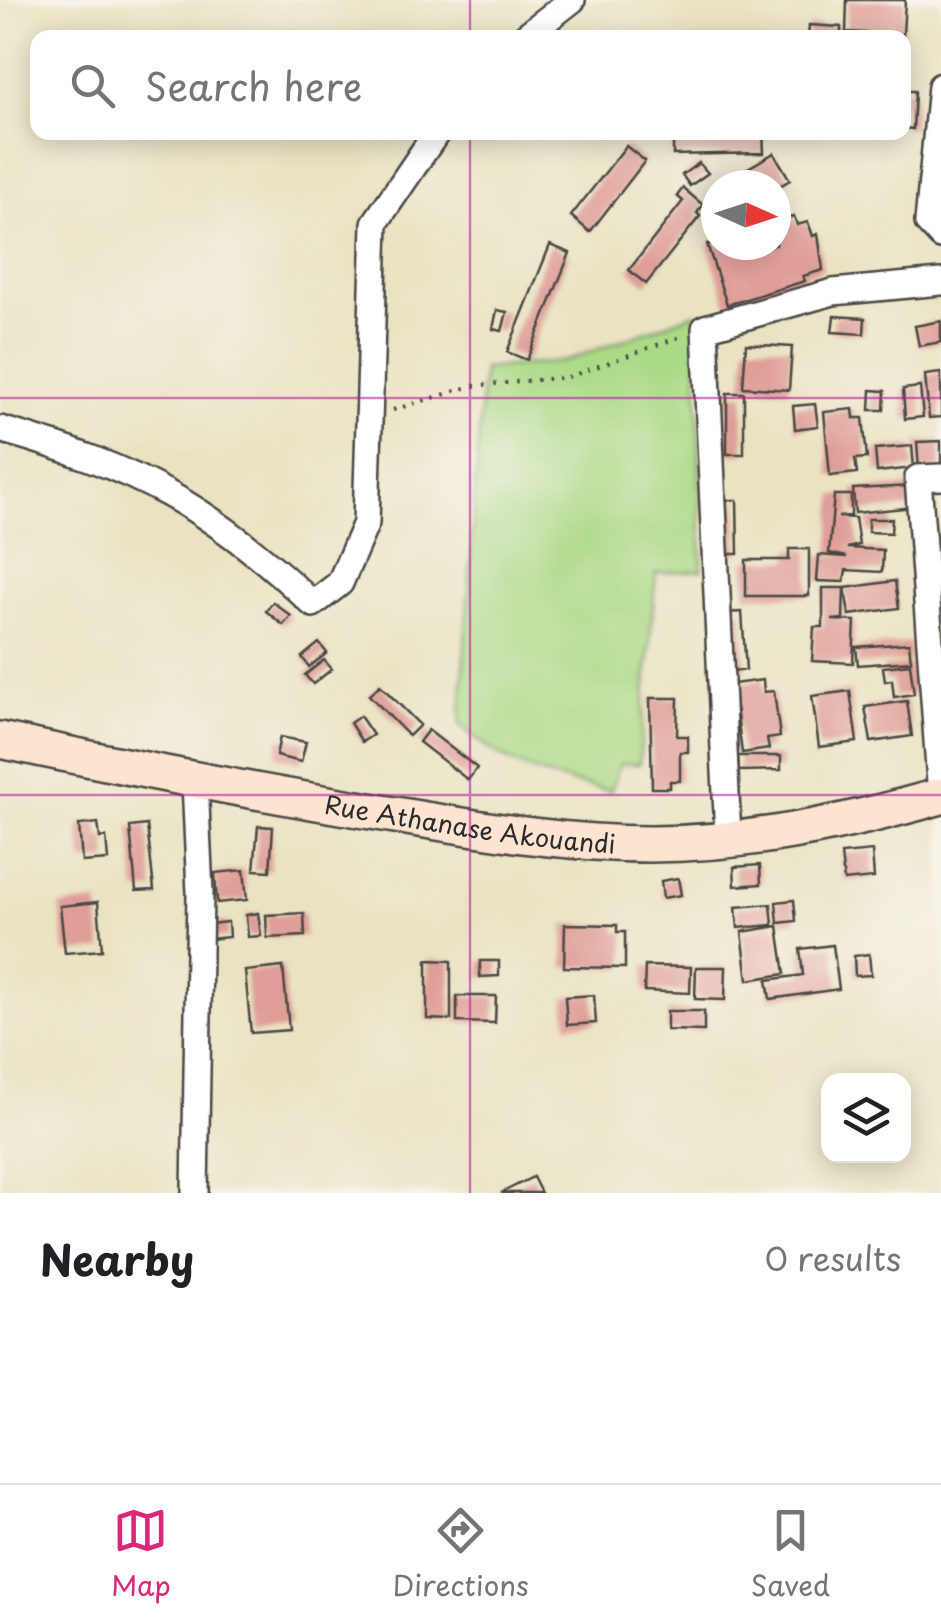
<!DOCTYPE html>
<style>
:root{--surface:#fff;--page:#f2f2f2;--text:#202124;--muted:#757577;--line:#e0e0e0;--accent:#db2777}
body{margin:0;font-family:"Playpen Sans",sans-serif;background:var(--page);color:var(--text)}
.controls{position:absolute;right:30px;bottom:30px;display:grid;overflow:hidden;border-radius:20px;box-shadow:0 5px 25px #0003}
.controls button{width:90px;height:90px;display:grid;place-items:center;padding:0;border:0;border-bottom:2px solid var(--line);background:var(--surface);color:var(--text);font:50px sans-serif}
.compass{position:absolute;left:701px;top:170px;width:90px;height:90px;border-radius:50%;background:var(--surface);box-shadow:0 5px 25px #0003;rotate:93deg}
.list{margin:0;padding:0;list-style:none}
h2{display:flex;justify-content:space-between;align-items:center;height:130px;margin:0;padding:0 40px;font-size:42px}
h2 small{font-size:32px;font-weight:400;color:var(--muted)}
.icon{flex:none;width:55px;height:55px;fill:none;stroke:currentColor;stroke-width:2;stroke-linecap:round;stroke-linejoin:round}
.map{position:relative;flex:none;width:941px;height:1193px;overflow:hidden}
.search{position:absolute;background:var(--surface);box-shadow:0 5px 25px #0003;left:30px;right:30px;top:30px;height:110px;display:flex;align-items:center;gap:25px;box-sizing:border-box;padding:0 35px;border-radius:20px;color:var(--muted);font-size:38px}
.sheet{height:290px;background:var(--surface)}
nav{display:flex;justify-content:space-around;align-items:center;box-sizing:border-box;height:140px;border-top:2px solid var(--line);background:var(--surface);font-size:28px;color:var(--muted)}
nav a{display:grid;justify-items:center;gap:5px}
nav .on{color:var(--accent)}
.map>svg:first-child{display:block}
.green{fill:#abda87;stroke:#6b8259;stroke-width:2.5}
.building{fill:#df9e97}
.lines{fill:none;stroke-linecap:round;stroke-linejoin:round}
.street-casing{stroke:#484742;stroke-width:30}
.secondary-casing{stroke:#484742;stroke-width:40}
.path{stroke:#484742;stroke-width:4;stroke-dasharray:2.5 8;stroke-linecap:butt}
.street{stroke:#fff;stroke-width:25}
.secondary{stroke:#fde4d1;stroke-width:35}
.grid{fill:none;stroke:#b5179e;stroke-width:2.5;stroke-opacity:0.55}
.labels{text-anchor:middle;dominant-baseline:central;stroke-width:8;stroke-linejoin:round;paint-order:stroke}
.street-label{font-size:25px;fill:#2b2b2b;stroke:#f7f3e8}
</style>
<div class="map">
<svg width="941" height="1193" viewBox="0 0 941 1193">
<rect width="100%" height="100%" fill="#f7f3e8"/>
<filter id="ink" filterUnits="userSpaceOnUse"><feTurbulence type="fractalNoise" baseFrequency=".01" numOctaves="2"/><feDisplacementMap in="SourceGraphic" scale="20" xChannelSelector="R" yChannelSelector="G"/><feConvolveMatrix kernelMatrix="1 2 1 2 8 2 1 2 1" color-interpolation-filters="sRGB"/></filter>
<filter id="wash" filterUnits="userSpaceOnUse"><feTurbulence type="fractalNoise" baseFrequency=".0048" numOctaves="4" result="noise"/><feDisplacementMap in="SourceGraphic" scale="40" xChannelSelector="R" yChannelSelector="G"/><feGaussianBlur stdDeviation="2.25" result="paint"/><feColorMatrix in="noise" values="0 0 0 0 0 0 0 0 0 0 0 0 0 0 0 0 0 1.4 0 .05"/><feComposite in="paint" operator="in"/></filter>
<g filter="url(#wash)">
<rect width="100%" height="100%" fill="#eae3c3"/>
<path class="green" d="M696,313L702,570L656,573L639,764H620L611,791C548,777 507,770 460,724L483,369L566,361Z"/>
<g id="blocks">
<g class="building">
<polygon points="847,0 905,0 903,35 846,32"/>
<polygon points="809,25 841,27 841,38 808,38"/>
<polygon points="904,91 915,91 913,129 904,128"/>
<polygon points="763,132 764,153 673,155 673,139 679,139 679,133"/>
<polygon points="626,146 645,161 590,232 571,216"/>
<polygon points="774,153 790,180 776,188 787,215 776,220 776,185 719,185"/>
<polygon points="699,163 708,173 690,186 682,175"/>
<polygon points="683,188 703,205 697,213 700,216 646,284 629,270 683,201 677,196"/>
<polygon points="794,216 797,225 808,222 813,236 818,234 823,270 803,276 805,281 727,305 707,244 776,245 776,222"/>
<polygon points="550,245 570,253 527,360 507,352"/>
<polygon points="497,310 507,312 502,331 493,329"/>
<polygon points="834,316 865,318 864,334 832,332"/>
<polygon points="941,321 941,342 919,346 915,326"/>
<polygon points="746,344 792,347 789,390 743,387"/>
<polygon points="941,373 941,417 929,418 925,375"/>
<polygon points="920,387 923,417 905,419 903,389"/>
<polygon points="871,390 885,391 884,410 870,410"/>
<rect x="727" y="393" width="17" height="61"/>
<polygon points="815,404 818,426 795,429 793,406"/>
<polygon points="853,409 854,418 863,418 867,458 855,459 857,473 830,476 824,412"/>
<polygon points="941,441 941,469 919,470 917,442"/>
<polygon points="912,446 914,468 877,472 875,449"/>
<polygon points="913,486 915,507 855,513 853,489"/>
<polygon points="834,495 851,495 851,516 838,517 855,518 859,545 847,548 883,550 882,572 846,570 844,582 817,581 819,555 847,557 829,553"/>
<polygon points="718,500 737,500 738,554 718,554"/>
<polygon points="868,519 892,519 891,533 868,532"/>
<polygon points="789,549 809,549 809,596 746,596 746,560 789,560"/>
<polygon points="895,581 899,608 849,615 845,588"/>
<polygon points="823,588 844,588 843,619 832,620 855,621 853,663 812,661 814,627 823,627"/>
<polygon points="273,602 291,616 283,625 266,611"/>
<polygon points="742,612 746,670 724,671 720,613"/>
<polygon points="319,643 327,653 309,667 302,657"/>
<polygon points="909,643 911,661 858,665 856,647"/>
<polygon points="324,660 332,669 313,684 305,675"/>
<polygon points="910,664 914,694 894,697 892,680 885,681 883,667"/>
<polygon points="763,680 764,692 774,691 780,737 767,739 769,749 742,753 733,684"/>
<polygon points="380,685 420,725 409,736 369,695"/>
<polygon points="850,691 857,742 819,747 812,696"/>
<polygon points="650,698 678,698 677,736 688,736 688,752 680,752 680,781 670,781 670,788 652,788"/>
<polygon points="907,701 912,736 871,742 865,707"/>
<polygon points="360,716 373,735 362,742 350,723"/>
<polygon points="428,730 477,768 468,780 419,742"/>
<polygon points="280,737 306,742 301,762 276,756"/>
<polygon points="738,756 781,756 781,770 739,771"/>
<polygon points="98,823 100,838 106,837 108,860 82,862 79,825"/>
<polygon points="147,825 154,890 136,891 130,827"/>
<polygon points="258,826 273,827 270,871 254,870"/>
<polygon points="872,851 874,878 844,881 841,854"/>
<polygon points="760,865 761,884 735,886 734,867"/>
<polygon points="244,870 247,900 217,903 215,873"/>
<polygon points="678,878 681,895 663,898 661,881"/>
<polygon points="794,900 796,921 778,923 776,902"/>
<polygon points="98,902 102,950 65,953 60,906"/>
<polygon points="771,904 773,925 738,928 736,907"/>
<polygon points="258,913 261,936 248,937 246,915"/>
<polygon points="304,913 305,936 267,938 266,915"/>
<polygon points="228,922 229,937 210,939 209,924"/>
<polygon points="565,924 617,925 617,932 625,932 625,968 564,967"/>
<polygon points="778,926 785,974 748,980 742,932"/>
<polygon points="833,945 839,989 770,999 767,980 803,975 800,949"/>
<polygon points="869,954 871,975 855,976 854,956"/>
<polygon points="427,960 451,961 451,1020 427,1019"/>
<polygon points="480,961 499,961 499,976 480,977"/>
<polygon points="645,966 691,967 690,993 644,991"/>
<polygon points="283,967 289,1030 251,1033 245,971"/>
<polygon points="696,967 726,967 725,1000 695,999"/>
<polygon points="594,995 596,1023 567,1025 565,997"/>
<polygon points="457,996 496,996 495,1023 457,1022"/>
<polygon points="667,1011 704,1011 704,1031 667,1030"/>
<polygon points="533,1177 541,1193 501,1193"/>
</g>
</g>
</g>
<g filter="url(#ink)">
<use href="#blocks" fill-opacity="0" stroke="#484742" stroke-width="2.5"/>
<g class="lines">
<g class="street-casing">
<g id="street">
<polyline points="523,38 572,0"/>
<polyline points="941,86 928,222 941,236"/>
<path d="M0,429C137,468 210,506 313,604L340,583L366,523L375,223L437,132"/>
<polyline points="195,782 200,893 195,1193"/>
<polyline points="941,796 918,478 941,477"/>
<polyline points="728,838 705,328 833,292 941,282"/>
</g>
</g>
<g class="secondary-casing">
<g id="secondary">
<path id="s1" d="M0,740C131,768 262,794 395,815C480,829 564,844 650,844C749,844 847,823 941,796"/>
</g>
</g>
<polyline class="path" points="393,410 472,386 568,377 682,336"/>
<use href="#street" class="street"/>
<use href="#secondary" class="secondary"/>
</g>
</g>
<path class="grid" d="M470,0V38M470,132V1193M0,398H941M0,795H941"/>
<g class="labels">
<g class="street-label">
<text stroke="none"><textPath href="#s1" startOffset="478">Rue Athanase Akouandi</textPath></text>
</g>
</g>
</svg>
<div class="controls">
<button><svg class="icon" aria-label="layers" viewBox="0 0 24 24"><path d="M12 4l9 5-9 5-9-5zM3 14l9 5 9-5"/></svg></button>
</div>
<svg class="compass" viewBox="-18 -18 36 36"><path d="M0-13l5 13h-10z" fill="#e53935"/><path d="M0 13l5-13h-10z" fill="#757577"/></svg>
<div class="search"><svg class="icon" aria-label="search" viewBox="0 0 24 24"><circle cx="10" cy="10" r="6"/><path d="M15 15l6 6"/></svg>Search here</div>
</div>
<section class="sheet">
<h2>Nearby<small>0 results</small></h2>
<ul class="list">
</ul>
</section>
<nav>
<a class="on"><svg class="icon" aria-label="map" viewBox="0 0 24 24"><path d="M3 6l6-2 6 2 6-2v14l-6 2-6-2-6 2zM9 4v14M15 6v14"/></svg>Map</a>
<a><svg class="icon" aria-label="directions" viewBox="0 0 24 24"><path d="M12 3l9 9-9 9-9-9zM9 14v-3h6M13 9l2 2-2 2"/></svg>Directions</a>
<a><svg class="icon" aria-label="saved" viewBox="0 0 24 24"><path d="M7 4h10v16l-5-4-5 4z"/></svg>Saved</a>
</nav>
